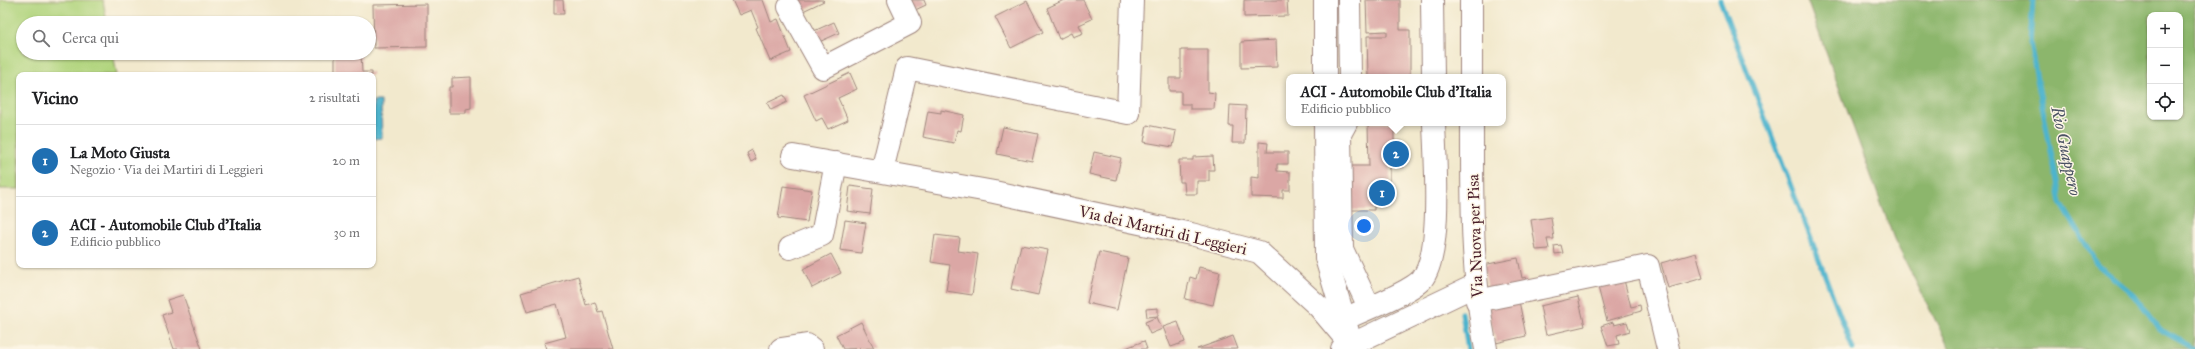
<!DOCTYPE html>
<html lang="it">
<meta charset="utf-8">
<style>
:root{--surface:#fff;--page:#f2f2f2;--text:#202124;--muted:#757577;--line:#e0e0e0;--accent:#1f6fb2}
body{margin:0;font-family:"IM FELL Great Primer",serif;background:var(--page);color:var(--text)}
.controls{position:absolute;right:12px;top:12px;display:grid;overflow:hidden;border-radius:8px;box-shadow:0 1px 3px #0004}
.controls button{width:36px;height:36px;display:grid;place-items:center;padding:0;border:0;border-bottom:1px solid var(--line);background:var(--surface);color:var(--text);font:20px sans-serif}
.you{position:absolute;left:1364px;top:226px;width:14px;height:14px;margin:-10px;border:3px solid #fff;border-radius:50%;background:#1a73e8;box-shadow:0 0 0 6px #1a73e833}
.badge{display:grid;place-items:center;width:26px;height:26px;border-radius:50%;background:var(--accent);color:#fff;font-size:13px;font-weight:700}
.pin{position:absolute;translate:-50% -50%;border:2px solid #fff;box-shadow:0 1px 4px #0006}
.popup{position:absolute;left:1286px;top:74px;width:220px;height:52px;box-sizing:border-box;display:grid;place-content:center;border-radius:8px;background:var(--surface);filter:drop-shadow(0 1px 3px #0005);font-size:13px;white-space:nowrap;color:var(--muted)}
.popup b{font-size:15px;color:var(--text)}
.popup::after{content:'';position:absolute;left:50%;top:100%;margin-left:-8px;border:8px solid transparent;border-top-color:var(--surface)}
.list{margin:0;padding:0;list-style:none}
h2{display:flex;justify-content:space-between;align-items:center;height:52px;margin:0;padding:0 16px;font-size:17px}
h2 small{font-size:13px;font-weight:400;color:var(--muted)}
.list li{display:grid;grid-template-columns:26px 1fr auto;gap:12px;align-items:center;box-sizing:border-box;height:72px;padding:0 16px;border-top:1px solid var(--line)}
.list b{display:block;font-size:15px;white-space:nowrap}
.list p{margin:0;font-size:13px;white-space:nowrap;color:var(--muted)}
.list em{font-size:13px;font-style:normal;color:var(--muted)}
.icon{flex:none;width:22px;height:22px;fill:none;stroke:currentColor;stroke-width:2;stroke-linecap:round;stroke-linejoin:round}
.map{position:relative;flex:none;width:2195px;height:349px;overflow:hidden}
.search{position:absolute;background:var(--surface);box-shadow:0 1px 3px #0004;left:16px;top:16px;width:360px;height:44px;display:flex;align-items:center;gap:10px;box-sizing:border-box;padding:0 14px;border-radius:22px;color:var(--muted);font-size:15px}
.panel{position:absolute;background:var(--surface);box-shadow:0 1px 3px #0004;left:16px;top:72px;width:360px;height:196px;border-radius:8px}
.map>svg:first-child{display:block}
.green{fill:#b0d47d;stroke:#7d7a54}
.forest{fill:#8cb66c;stroke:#6b6a4c;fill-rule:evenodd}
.water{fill:#4eb4cd;stroke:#4c6a7c}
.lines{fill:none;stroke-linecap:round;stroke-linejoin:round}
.stream{stroke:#4eb4cd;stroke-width:5}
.building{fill:#dba7a5}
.minor-casing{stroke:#9e847c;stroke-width:24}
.major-casing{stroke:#9e847c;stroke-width:24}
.minor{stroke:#fff;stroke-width:22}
.major{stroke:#fff;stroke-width:22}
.labels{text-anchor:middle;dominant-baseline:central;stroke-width:3;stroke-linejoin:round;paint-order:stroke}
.street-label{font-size:16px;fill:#4a1f2b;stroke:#fcf5e5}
.water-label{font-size:17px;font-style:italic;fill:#4b5364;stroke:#fcf5e5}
</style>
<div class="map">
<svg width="2195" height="349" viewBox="0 0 2195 349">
<rect width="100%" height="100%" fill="#fcf5e5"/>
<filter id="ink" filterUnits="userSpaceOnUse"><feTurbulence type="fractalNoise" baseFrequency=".025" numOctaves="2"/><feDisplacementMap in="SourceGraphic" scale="8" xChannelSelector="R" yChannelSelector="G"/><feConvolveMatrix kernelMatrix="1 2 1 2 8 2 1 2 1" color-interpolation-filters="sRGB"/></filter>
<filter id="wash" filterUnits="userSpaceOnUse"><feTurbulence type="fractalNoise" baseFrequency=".012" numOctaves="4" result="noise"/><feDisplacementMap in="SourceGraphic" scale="16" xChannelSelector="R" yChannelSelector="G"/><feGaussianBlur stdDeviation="0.9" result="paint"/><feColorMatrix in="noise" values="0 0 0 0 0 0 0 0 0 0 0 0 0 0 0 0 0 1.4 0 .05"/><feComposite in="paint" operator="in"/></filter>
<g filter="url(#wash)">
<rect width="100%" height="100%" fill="#f2e9cd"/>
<polygon class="green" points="0,0 103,0 107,23 23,23 23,53 113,53 117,75 19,75 19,189 0,189"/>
<path class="forest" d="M1807,0H2195V349H1950L1894,239ZM2150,15H2180V117H2150Z"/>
<polygon class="water" points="373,101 381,101 382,138 373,139"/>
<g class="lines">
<g class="stream">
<polyline points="1720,0 1853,349"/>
<polyline points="2033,0 2030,43 2061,203 2099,266 2134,295 2159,329 2195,349"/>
<polyline points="1462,313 1468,349"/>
</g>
</g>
<g id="blocks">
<g class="building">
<polygon points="554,0 563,0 564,14 554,14"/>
<polygon points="732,0 763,0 771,22 778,19 791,52 770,61 756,28 758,27 751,10 739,15"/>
<polygon points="797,0 823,0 824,1 803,11"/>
<polygon points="905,0 924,0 926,5 911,12"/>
<polygon points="1064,0 1083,0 1092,19 1079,25 1083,33 1073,37 1071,33 1059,39 1047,8"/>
<polygon points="1244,0 1287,0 1288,16 1244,17"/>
<polygon points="1366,0 1400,0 1400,30 1410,30 1410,77 1368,77 1367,36 1387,36 1387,31 1367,32"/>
<polygon points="1027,1 1043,32 1011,48 995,17"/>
<polygon points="427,4 427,47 374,48 373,5"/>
<polygon points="834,22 839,33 819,42 814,31"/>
<polygon points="1276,40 1277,67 1241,68 1241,42"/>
<polygon points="1181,50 1208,50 1208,92 1215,93 1214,109 1190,109 1190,104 1181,104 1181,91 1169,91 1169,78 1181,78"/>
<polygon points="335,53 361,53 362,72 372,72 372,75 335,75"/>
<polygon points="850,73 857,89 838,98 848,120 828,129 822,118 816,121 804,95"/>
<polygon points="471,77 471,108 466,109 466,113 449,113 449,87 452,87 452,78"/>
<polygon points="784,95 787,102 771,110 767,103"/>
<polygon points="1230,105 1246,106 1245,143 1232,143 1233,126 1229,126"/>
<polygon points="941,110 964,115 961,131 957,130 954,143 923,137 928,111 941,113"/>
<polygon points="1368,123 1394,123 1394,141 1402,141 1403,167 1390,167 1390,201 1374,201 1374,210 1347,210 1347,166 1369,166"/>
<polygon points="1147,125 1176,131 1173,147 1144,142"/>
<polygon points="1003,127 1038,134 1032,161 997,154"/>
<polygon points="1259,142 1268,143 1267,152 1288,152 1288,164 1277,164 1277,171 1290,172 1290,190 1283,190 1283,198 1251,197 1251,177 1259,178"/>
<polygon points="752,150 756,159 751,162 747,153"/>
<polygon points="1094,152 1121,158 1116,180 1089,174"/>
<polygon points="1213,156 1214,170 1209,170 1209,181 1197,181 1197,194 1185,194 1184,182 1180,182 1179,160 1193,160 1193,157"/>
<polygon points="783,186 812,190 807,222 778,218"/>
<polygon points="850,186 873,189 870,214 847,211"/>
<polygon points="1551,217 1554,239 1547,239 1549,249 1536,250 1531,220"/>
<polygon points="845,220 866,223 861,253 840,250"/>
<polygon points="935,235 960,238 958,251 978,254 972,295 946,291 950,265 931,262"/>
<polygon points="1021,245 1048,250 1038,295 1011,289"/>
<polygon points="1561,245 1563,253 1555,254 1554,246"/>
<polygon points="1099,252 1128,258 1117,310 1087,303"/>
<polygon points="1696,253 1703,278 1668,288 1661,263"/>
<polygon points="831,254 841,273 812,288 803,269"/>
<polygon points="1518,258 1522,278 1526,277 1528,287 1489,295 1483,265"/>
<polygon points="1199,267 1220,272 1213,305 1185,299 1190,277 1196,279"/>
<polygon points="578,276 586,305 595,302 598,312 602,311 613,349 546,349 544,343 566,337 557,304 527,312 521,293"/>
<polygon points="1624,280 1631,307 1640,305 1641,311 1607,321 1598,287"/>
<polygon points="183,295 202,349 174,349 162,315 171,312 167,300"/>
<polygon points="1578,297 1585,326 1546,335 1540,306"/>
<polygon points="1519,301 1526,336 1496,343 1488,308"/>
<polygon points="1158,308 1158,316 1147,317 1146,309"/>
<polygon points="1157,317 1162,329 1150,334 1145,322"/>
<polygon points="861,322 874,348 843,349 836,335"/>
<polygon points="1178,322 1185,342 1171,347 1163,327"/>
<polygon points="1613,322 1614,325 1627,322 1630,331 1617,335 1619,344 1608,346 1601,326"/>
<polygon points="1233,336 1238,349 1197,349"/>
<polygon points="1144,341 1147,349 1123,349"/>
</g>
</g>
</g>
<g filter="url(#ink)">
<use href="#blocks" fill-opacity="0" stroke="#9e847c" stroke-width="1"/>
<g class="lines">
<g class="minor-casing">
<g id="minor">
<polyline points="1349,0 1350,77"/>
<polyline points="1432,0 1433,77"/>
<polyline points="789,7 823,68 910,23 899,0"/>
<polyline points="1325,77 1325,0"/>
<polyline points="1325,123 1326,258 1348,332"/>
<polyline points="1346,123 1340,134 1342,249 1369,307"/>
<polyline points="793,156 994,192 1191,234 1259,252 1319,307 1351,345"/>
<polyline points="882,171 907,68 1128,113 1132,0"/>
<polyline points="790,248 822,235 836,163"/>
<polyline points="1477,301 1648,266 1668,349"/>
<path d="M1344,319C1362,311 1411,292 1422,279C1443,253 1435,157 1434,123"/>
<polyline points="781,349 807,345 812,349"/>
<polyline points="1342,349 1476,285"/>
</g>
</g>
<g class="major-casing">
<g id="major">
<polyline points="1471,77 1471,0"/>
<path d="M1472,123C1472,200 1471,273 1486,349"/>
</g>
</g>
<use href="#minor" class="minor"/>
<use href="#major" class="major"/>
</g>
</g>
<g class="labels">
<g class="street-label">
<text transform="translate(1163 230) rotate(13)">Via dei Martiri di Leggieri</text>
<text transform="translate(1475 236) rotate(-92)">Via Nuova per Pisa</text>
</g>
<g class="water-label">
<text transform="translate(2066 151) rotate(78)">Rio Guappero</text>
</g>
</g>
</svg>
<div class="controls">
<button>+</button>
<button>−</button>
<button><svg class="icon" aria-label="locate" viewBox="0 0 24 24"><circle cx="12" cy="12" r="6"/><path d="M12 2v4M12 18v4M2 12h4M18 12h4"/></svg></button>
</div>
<div class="you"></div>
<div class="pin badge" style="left:1382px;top:193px">1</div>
<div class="pin badge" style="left:1396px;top:154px">2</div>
<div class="popup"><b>ACI - Automobile Club d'Italia</b>Edificio pubblico</div>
<div class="search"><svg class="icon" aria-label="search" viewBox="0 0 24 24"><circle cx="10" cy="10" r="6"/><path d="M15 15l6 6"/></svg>Cerca qui</div>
<section class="panel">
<h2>Vicino<small>2 risultati</small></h2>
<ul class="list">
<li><span class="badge">1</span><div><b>La Moto Giusta</b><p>Negozio · Via dei Martiri di Leggieri</p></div><em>20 m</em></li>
<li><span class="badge">2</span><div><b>ACI - Automobile Club d'Italia</b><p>Edificio pubblico</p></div><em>30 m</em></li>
</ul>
</section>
</div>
